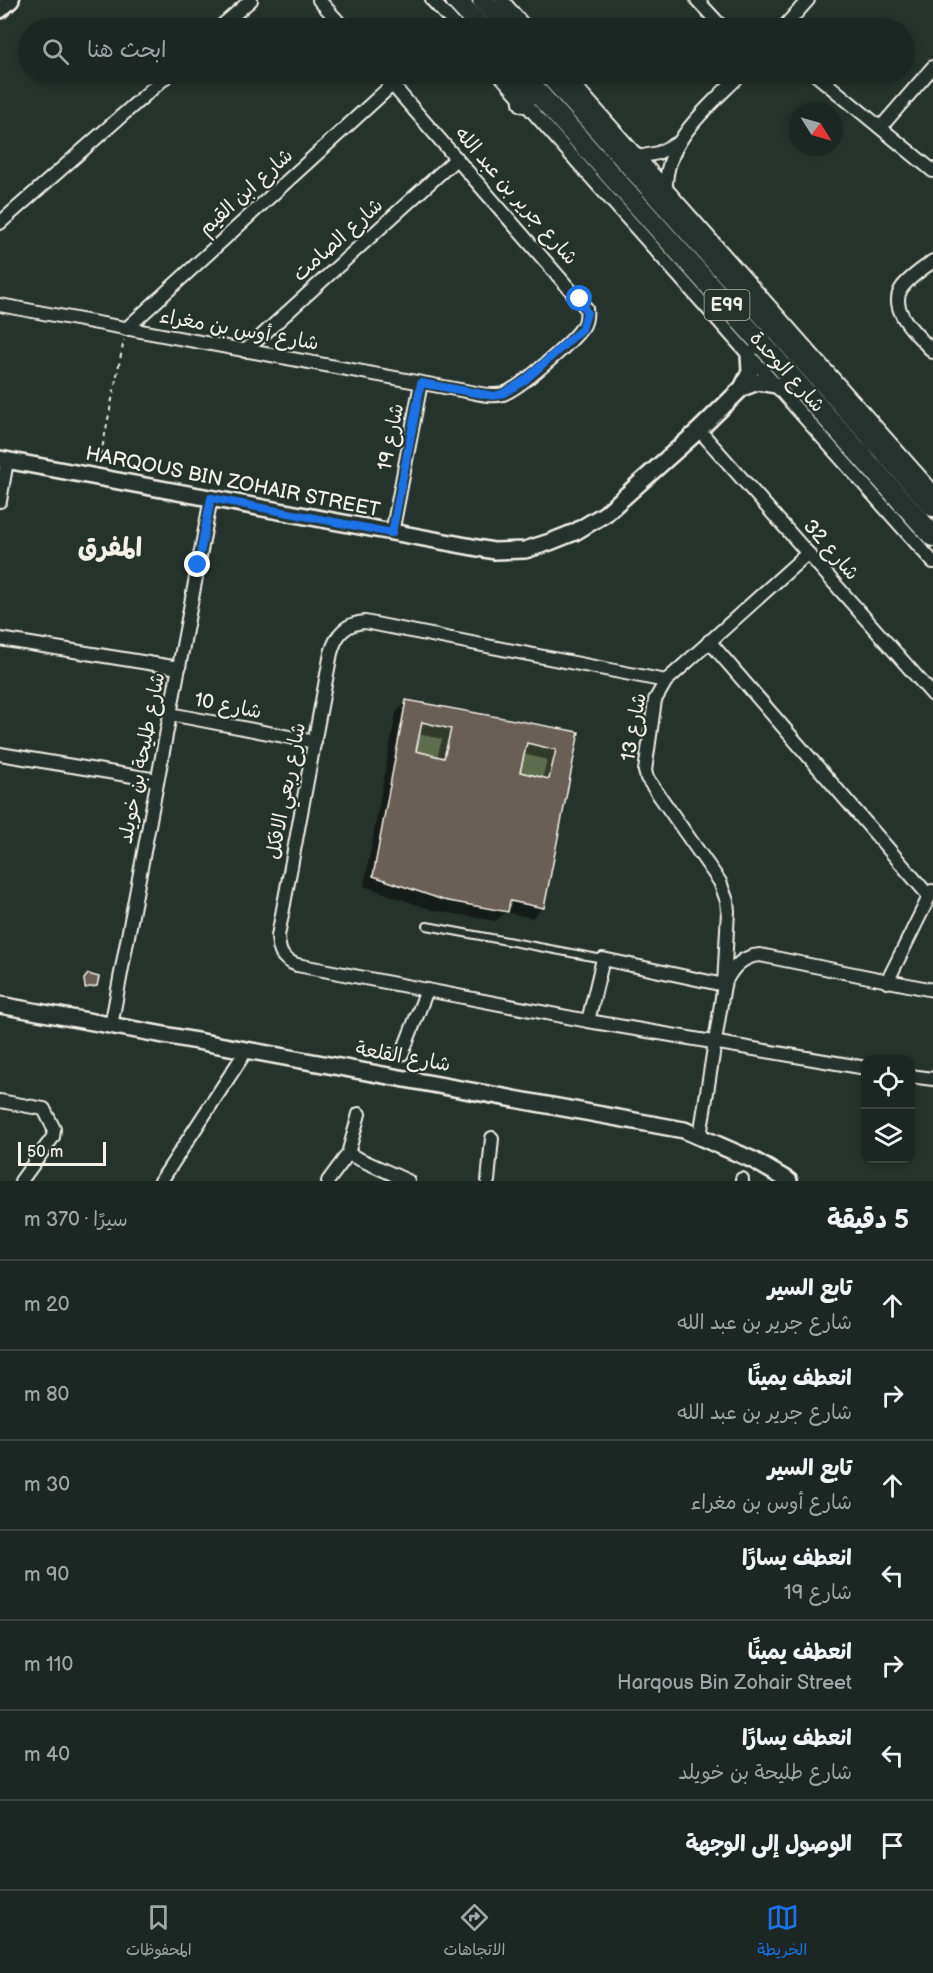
<!DOCTYPE html>
<html lang="ar">
<meta charset="utf-8">
<style>
:root{--surface:#1c2622;--page:#29322f;--text:#f1f3f6;--muted:#a0a5a5;--line:#3a4340;--accent:#1a73e8}
body{margin:0;font-family:"Balsamiq Sans","Playpen Sans Arabic",sans-serif;background:var(--page);color:var(--text);direction:rtl}
.controls{position:absolute;right:18px;bottom:18px;display:grid;overflow:hidden;border-radius:12px;box-shadow:0 3px 9px #0003}
.controls button{width:54px;height:54px;display:grid;place-items:center;padding:0;border:0;border-bottom:2px solid var(--line);background:var(--surface);color:var(--text);font:30px sans-serif}
.compass{position:absolute;left:789px;top:102px;width:54px;height:54px;border-radius:50%;background:var(--surface);box-shadow:0 3px 9px #0003;rotate:127deg}
.scale{position:absolute;left:18px;bottom:15px;width:88px;box-sizing:border-box;padding-left:6px;border:3px solid #f4f1e8;border-top:0;font-size:16px;line-height:21px;white-space:nowrap;color:#f4f1e8;-webkit-text-stroke:4px #26332d;paint-order:stroke}
.stop{position:absolute;width:18px;height:18px;margin:-14px;border:4px solid #1a73e8;border-radius:50%;background:#fff}
.stop.end{background:#1a73e8;border-color:#fff;box-shadow:0 2px 6px #0008}
.list{margin:0;padding:0;list-style:none}
h2{display:flex;justify-content:space-between;align-items:center;height:78px;margin:0;padding:0 24px;font-size:26px}
h2 small{font-size:20px;font-weight:400;color:var(--muted)}
.list li{display:grid;grid-template-columns:39px 1fr auto;gap:18px;align-items:center;box-sizing:border-box;height:90px;padding:0 24px;border-top:2px solid var(--line)}
.list b{display:block;font-size:22px;white-space:nowrap}
.list p{margin:0;font-size:20px;white-space:nowrap;color:var(--muted)}
.list em{font-size:20px;font-style:normal;color:var(--muted)}
.icon{flex:none;width:33px;height:33px;fill:none;stroke:currentColor;stroke-width:2;stroke-linecap:round;stroke-linejoin:round}
.map{position:relative;flex:none;width:933px;height:1181px;overflow:hidden;direction:ltr}
.search{position:absolute;background:var(--surface);box-shadow:0 3px 9px #0003;left:18px;right:18px;top:18px;height:66px;display:flex;align-items:center;gap:15px;box-sizing:border-box;padding:0 21px;border-radius:33px;color:var(--muted);font-size:22px}
.sheet{height:708px;background:var(--surface)}
nav{display:flex;justify-content:space-around;align-items:center;box-sizing:border-box;height:84px;border-top:2px solid var(--line);background:var(--surface);font-size:16px;color:var(--muted)}
nav a{display:grid;justify-items:center;gap:3px}
nav .on{color:var(--accent)}
.map>svg:first-child{display:block}
.green{fill:#5e6d4f;stroke:#a9af9c;stroke-width:1.5}
.shadow{fill:#0007;fill-rule:evenodd}
.building{fill:#6a5f56;stroke:#f4f1e8;stroke-width:1.5;fill-rule:evenodd}
.lines{fill:none;stroke-linecap:round;stroke-linejoin:round}
.service-casing{stroke:#f4f1e8;stroke-width:10}
.minor-casing{stroke:#f4f1e8;stroke-width:16}
.tertiary-casing{stroke:#f4f1e8;stroke-width:20}
.primary-casing{stroke:#f4f1e8;stroke-width:24}
.path{stroke:#f4f1e8;stroke-width:2;stroke-dasharray:4.5 4.5;stroke-linecap:butt}
.service{stroke:#26332d;stroke-width:6}
.minor{stroke:#26332d;stroke-width:12}
.tertiary{stroke:#26332d;stroke-width:15}
.primary{stroke:#26332d;stroke-width:20}
.route{stroke:#1a73e8;stroke-width:8}
.labels{text-anchor:middle;dominant-baseline:central;stroke-width:4.5;stroke-linejoin:round;paint-order:stroke}
.shield{fill:#26332d;stroke:#b6b8b0;stroke-width:1.5}
.shield-label{font-size:18px;font-weight:bold;fill:#f4f1e8}
.street-label{font-size:20px;fill:#f4f1e8;stroke:#26332d}
.district-label{font-size:26px;font-weight:bold;fill:#f4f1e8;stroke:#26332d}
</style>
<div class="map">
<svg width="933" height="1181" viewBox="0 0 933 1181">
<rect width="100%" height="100%" fill="#26332d"/>
<filter id="ink" filterUnits="userSpaceOnUse"><feTurbulence type="fractalNoise" baseFrequency=".0167" numOctaves="2"/><feDisplacementMap in="SourceGraphic" scale="12" xChannelSelector="R" yChannelSelector="G"/><feConvolveMatrix kernelMatrix="1 2 1 2 8 2 1 2 1" color-interpolation-filters="sRGB"/></filter>
<g filter="url(#ink)">
<g class="green">
<polygon points="422,722 451,729 444,758 416,751"/>
<polygon points="527,743 556,750 549,779 520,772"/>
</g>
<g class="shadow">
<path d="M406,702L578,733L543,907L532,918L505,912L496,921L432,910L364,886L396,712ZM418,734L442,739L437,758L414,753ZM523,754L547,760L542,779L519,773Z"/>
<polygon points="88,976 95,986 93,988 83,989 83,982"/>
</g>
<g class="building">
<path d="M406,700L579,732L544,908L510,901L508,912L443,900L373,876ZM422,722L451,729L444,758L416,751ZM527,743L556,750L549,779L520,772Z"/>
<polygon points="88,974 99,977 97,986 85,988 84,979"/>
</g>
<g class="lines">
<g class="service-casing">
<polyline id="service" points="427,926 603,959"/>
</g>
<g class="minor-casing">
<g id="minor">
<polyline points="319,0 344,28"/>
<polyline points="432,0 458,28"/>
<polyline points="502,0 526,28"/>
<polyline points="697,0 723,28"/>
<polyline points="219,28 251,0"/>
<polyline points="783,28 808,0"/>
<polyline points="499,74 933,562"/>
<polyline points="565,74 894,447"/>
<polyline points="815,74 933,171"/>
<polyline points="881,127 933,67"/>
<polyline points="638,157 658,153 676,144"/>
<path d="M666,188C665,140 710,106 741,74"/>
<polyline points="0,223 169,74"/>
<path d="M933,261C923,269 908,278 901,289C888,312 920,337 933,352"/>
<path d="M0,305L471,392C481,394 492,397 503,394C519,389 570,344 581,329C586,324 587,315 586,308L383,74"/>
<polyline points="126,329 393,84"/>
<polyline points="245,351 457,158"/>
<polyline points="699,430 933,695"/>
<polyline points="889,444 894,447 933,491"/>
<polyline points="0,501 7,461"/>
<polyline points="392,533 421,383"/>
<polyline points="0,639 179,668"/>
<polyline points="709,641 929,896"/>
<path d="M666,681L365,622C345,623 336,635 331,653L278,936C279,952 281,959 297,965L588,1021L603,959L724,985L728,911L727,901L720,882L647,778L645,771L655,700L666,681L808,553"/>
<polyline points="170,714 315,742"/>
<polyline points="0,754 157,780"/>
<polyline points="887,982 932,891"/>
<polyline points="588,1021 866,1068"/>
<polyline points="111,1026 211,498"/>
<polyline points="402,1054 427,990"/>
<polyline points="910,1076 933,1079"/>
<polyline points="0,1101 44,1109 54,1129 53,1137 21,1181"/>
<path d="M700,1136L724,985C731,969 742,956 760,955L933,990"/>
<polyline points="348,1154 408,1181"/>
<polyline points="161,1181 246,1051"/>
<polyline points="328,1181 348,1154 359,1114"/>
<polyline points="488,1181 492,1138"/>
<polyline points="742,1181 742,1179"/>
</g>
</g>
<g class="tertiary-casing">
<g id="tertiary">
<polyline points="0,10 11,0"/>
<polyline points="742,388 758,382 776,385"/>
<polyline points="0,459 494,551 525,550 550,542 575,532 605,514 699,430 742,388 750,372 749,354"/>
<polyline points="0,1005 684,1130 753,1160 789,1181"/>
</g>
</g>
<g class="primary-casing">
<g id="primary">
<polyline points="456,0 482,28"/>
<polyline points="483,0 509,28"/>
<polyline points="521,74 933,536"/>
<polyline points="521,74 524,102"/>
<polyline points="549,74 933,506"/>
</g>
</g>
<polyline class="path" points="99,464 124,340"/>
<use href="#service" class="service"/>
<use href="#minor" class="minor"/>
<use href="#tertiary" class="tertiary"/>
<use href="#primary" class="primary"/>
</g>
</g>
<g class="lines" filter="url(#ink)">
<polyline class="route" points="198,565 211,498 392,533 421,383 494,396 504,393 524,381 582,329 587,313 580,299"/>
</g>
<g class="labels">
<rect class="shield" x="704.5" y="290" width="45" height="30" rx="4.5"/>
<g class="shield-label">
<text x="727" y="305">E99</text>
</g>
<g class="street-label">
<text transform="translate(246 192) rotate(-42)">شارع ابن القيم</text>
<text transform="translate(516 196) rotate(49)">شارع جرير بن عبد الله</text>
<text transform="translate(338 240) rotate(-42)">شارع الصامت</text>
<text transform="translate(239 330) rotate(10)">شارع أوس بن مغراء</text>
<text transform="translate(787 372) rotate(48)">شارع الوحدة</text>
<text transform="translate(391 437) rotate(-79)">شارع 19</text>
<text transform="translate(233 482) rotate(11)">HARQOUS BIN ZOHAIR STREET</text>
<text transform="translate(831 550) rotate(49)">شارع 32</text>
<text transform="translate(228 706) rotate(11)">شارع 10</text>
<text transform="translate(634 727) rotate(-80)">شارع 13</text>
<text transform="translate(142 758) rotate(-79)">شارع طليحة بن خويلد</text>
<text transform="translate(286 791) rotate(-79)">شارع ربعي الافكل</text>
<text transform="translate(403 1057) rotate(10)">شارع القلعة</text>
</g>
<g class="district-label">
<text x="110" y="548">المفرق</text>
</g>
</g>
</svg>
<div class="controls">
<button><svg class="icon" aria-label="locate" viewBox="0 0 24 24"><circle cx="12" cy="12" r="6"/><path d="M12 2v4M12 18v4M2 12h4M18 12h4"/></svg></button>
<button><svg class="icon" aria-label="layers" viewBox="0 0 24 24"><path d="M12 4l9 5-9 5-9-5zM3 14l9 5 9-5"/></svg></button>
</div>
<svg class="compass" viewBox="-18 -18 36 36"><path d="M0-13l5 13h-10z" fill="#e53935"/><path d="M0 13l5-13h-10z" fill="#a0a5a5"/></svg>
<div class="scale">50 m</div>
<div class="stop" style="left:580px;top:299px"></div>
<div class="stop end" style="left:198px;top:565px"></div>
<div class="search"><svg class="icon" aria-label="search" viewBox="0 0 24 24"><circle cx="10" cy="10" r="6"/><path d="M15 15l6 6"/></svg>ابحث هنا</div>
</div>
<section class="sheet">
<h2>5 دقيقة<small>سيرًا · 370 m</small></h2>
<ul class="list">
<li><svg class="icon" aria-label="ahead" viewBox="0 0 24 24"><path d="M12 20V5M6 11l6-6 6 6"/></svg><div><b>تابع السير</b><p>شارع جرير بن عبد الله</p></div><em>20 m</em></li>
<li><svg class="icon" aria-label="right" viewBox="0 0 24 24"><path d="M7 20v-9h11M14 6l5 5-5 5"/></svg><div><b>انعطف يمينًا</b><p>شارع جرير بن عبد الله</p></div><em>80 m</em></li>
<li><svg class="icon" aria-label="ahead" viewBox="0 0 24 24"><path d="M12 20V5M6 11l6-6 6 6"/></svg><div><b>تابع السير</b><p>شارع أوس بن مغراء</p></div><em>30 m</em></li>
<li><svg class="icon" aria-label="left" viewBox="0 0 24 24"><path d="M17 20v-9H6M10 6l-5 5 5 5"/></svg><div><b>انعطف يسارًا</b><p>شارع 19</p></div><em>90 m</em></li>
<li><svg class="icon" aria-label="right" viewBox="0 0 24 24"><path d="M7 20v-9h11M14 6l5 5-5 5"/></svg><div><b>انعطف يمينًا</b><p>Harqous Bin Zohair Street</p></div><em>110 m</em></li>
<li><svg class="icon" aria-label="left" viewBox="0 0 24 24"><path d="M17 20v-9H6M10 6l-5 5 5 5"/></svg><div><b>انعطف يسارًا</b><p>شارع طليحة بن خويلد</p></div><em>40 m</em></li>
<li><svg class="icon" aria-label="arrive" viewBox="0 0 24 24"><path d="M6 21V4h12l-3 4 3 4H6"/></svg><div><b>الوصول إلى الوجهة</b></div></li>
</ul>
</section>
<nav>
<a class="on"><svg class="icon" aria-label="map" viewBox="0 0 24 24"><path d="M3 6l6-2 6 2 6-2v14l-6 2-6-2-6 2zM9 4v14M15 6v14"/></svg>الخريطة</a>
<a><svg class="icon" aria-label="directions" viewBox="0 0 24 24"><path d="M12 3l9 9-9 9-9-9zM9 14v-3h6M13 9l2 2-2 2"/></svg>الاتجاهات</a>
<a><svg class="icon" aria-label="saved" viewBox="0 0 24 24"><path d="M7 4h10v16l-5-4-5 4z"/></svg>المحفوظات</a>
</nav>
